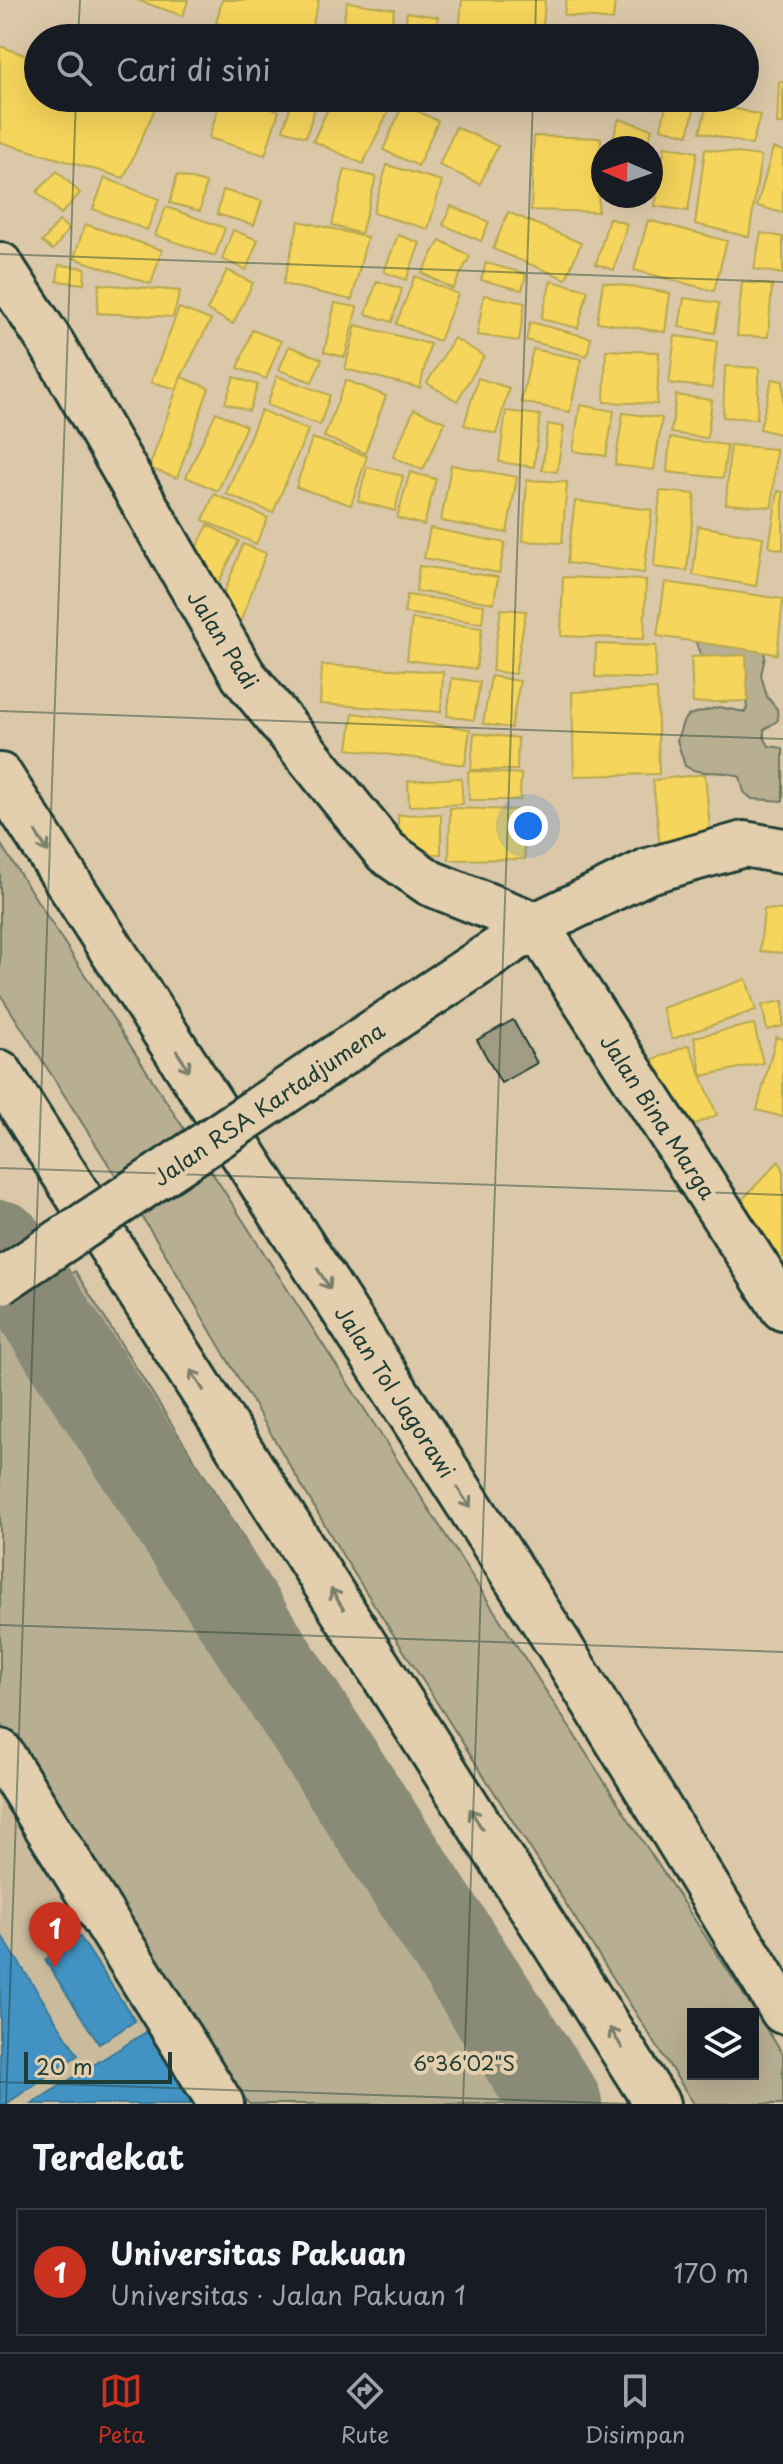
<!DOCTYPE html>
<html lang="id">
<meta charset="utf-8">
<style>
:root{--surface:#171b24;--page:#20242c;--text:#f1f3f6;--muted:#9ea1a6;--line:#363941;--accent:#c8321e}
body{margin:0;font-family:"Playpen Sans",sans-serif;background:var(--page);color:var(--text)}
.controls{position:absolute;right:24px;bottom:24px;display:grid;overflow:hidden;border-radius:0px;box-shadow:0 8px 32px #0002}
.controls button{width:72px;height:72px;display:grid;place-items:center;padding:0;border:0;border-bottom:2px solid var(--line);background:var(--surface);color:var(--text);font:40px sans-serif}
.compass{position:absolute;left:591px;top:136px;width:72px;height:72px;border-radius:50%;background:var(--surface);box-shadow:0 8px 32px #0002;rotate:272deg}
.scale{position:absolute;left:24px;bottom:20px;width:148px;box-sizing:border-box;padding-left:8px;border:4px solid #1f3d34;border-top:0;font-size:22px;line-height:28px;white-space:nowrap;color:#1f3d34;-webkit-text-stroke:6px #e3cead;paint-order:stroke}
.you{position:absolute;left:528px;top:826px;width:28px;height:28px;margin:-20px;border:6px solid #fff;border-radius:50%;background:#1a73e8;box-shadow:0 0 0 12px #1a73e833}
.badge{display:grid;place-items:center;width:52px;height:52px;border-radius:50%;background:var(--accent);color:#fff;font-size:26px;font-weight:700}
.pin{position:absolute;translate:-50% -66px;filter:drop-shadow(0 2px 4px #0008)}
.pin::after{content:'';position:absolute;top:42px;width:28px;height:24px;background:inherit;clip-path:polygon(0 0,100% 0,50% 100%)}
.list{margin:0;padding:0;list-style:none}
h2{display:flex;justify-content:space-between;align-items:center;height:104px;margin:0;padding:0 32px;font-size:34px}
h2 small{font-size:26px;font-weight:400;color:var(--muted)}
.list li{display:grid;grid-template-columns:52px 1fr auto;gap:24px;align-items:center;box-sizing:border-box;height:128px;margin:0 16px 16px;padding:0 16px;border:2px solid var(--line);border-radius:0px}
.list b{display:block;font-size:30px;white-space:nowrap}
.list p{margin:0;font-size:26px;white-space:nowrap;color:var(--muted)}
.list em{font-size:26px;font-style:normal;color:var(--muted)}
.icon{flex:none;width:44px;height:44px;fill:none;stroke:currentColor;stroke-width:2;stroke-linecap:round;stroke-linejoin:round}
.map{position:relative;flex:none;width:783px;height:2104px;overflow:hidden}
.search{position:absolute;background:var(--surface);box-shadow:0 8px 32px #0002;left:24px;right:24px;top:24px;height:88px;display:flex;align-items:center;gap:20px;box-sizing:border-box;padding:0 28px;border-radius:44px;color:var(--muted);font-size:30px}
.sheet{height:248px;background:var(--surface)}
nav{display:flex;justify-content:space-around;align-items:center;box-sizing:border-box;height:112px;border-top:2px solid var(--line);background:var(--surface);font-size:22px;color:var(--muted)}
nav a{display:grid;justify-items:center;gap:4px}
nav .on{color:var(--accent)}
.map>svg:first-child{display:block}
.built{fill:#cabb9d}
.green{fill:#b8af93;stroke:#6c7664;stroke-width:2;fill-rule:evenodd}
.homes{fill:#f6d55c;stroke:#b6a750;stroke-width:2}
.schools{fill:#4393c3;stroke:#387998;stroke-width:2}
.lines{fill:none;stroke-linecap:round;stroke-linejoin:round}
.river{stroke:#898b76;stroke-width:90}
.building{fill:#a19d84;stroke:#1f3d34;stroke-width:2}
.street-casing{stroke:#1f3d34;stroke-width:50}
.secondary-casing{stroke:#1f3d34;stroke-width:50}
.highway-casing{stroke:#1f3d34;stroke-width:50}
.street{stroke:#e3cead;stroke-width:44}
.secondary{stroke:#e3cead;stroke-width:44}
.highway{stroke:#e3cead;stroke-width:44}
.secondary-bridge-casing{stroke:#1f3d34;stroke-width:50;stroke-linecap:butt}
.secondary-bridge{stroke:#e3cead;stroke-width:44}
.oneway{stroke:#777e6a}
.ticks{fill:none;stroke:#1f3d34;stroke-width:2;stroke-opacity:0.45}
.labels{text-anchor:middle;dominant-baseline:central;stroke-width:8;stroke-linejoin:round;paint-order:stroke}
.street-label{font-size:22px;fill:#1f3d34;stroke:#e3cead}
.ticks-label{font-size:20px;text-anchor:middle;fill:#1f3d34;stroke:#e3cead;stroke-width:8;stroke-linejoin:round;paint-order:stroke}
</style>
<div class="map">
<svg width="783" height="2104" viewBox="0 0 783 2104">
<rect width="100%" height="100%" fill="#dbc8a8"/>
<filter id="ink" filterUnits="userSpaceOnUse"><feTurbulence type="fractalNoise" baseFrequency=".0125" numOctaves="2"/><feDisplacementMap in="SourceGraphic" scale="16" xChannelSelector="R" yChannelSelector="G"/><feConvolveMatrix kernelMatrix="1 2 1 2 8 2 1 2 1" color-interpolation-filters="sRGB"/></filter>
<g filter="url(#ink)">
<polygon class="built" points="0,1791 195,2104 0,2104"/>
<g class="green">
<path d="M695,640L762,642L765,657L761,675L767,697L777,709L778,720L764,730V737L769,746L783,748V801L752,799L744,792L740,777C723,768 701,777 685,766L677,740L683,722L689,715L719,707L745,712L747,708L745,692L708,659L701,656Z"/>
<path d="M0,843L638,1834L783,2054V2104H694L343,1556L163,1250L0,994ZM693,2014H753V2074H693Z"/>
<polygon points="75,1271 242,1535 402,1820 584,2104 249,2104 0,1723 0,1317"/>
</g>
<g class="homes">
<polygon points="137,0 188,0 183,16"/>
<polygon points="222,0 319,0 309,38 272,38 216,23"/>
<polygon points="462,0 545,0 542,38 459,33"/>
<polygon points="566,0 615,0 613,20 564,15"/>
<polygon points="347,2 394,9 390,38 341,38"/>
<polygon points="407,12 438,17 435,38 404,38"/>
<polygon points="0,46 38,60 38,98 137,98 156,106 124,178 0,142"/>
<polygon points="779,82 783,82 783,124 777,124"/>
<polygon points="221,98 238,98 279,111 265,155 209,138"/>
<polygon points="293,98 318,98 306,137 283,130"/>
<polygon points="333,98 379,98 392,104 363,164 313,141"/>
<polygon points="434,98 468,98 466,106"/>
<polygon points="494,98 533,98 530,108"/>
<polygon points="668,98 696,101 688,135 661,128"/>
<polygon points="708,102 760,115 752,145 700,132"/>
<polygon points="403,104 438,121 418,166 383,150"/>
<polygon points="619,119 652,129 646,148 610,148"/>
<polygon points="456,127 498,146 480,184 439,165"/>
<polygon points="534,136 601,138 598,212 531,210"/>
<polygon points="665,146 697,152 688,211 655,206"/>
<polygon points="773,148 783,151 783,213 757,206"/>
<polygon points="705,149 761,156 749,237 695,224"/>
<polygon points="387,165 442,181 428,229 373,213"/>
<polygon points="345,169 376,177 361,234 332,225"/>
<polygon points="57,171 80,193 61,214 37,192"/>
<polygon points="177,175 206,183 200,211 170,203"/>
<polygon points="105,178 159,199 147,230 93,209"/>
<polygon points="223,190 262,201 254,225 217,214"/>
<polygon points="451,206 489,222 481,241 443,225"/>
<polygon points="166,207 225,228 215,256 155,235"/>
<polygon points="508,212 581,243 566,279 493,249"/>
<polygon points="609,218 627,224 614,270 596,264"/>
<polygon points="648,220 727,241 714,291 634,270"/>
<polygon points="59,221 69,229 53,250 42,242"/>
<polygon points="299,221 367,237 352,300 283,284"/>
<polygon points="85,224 162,250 151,284 74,258"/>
<polygon points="233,230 258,240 246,270 222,259"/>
<polygon points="761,233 783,237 783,274 754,269"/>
<polygon points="398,235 420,243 406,280 384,272"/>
<polygon points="440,240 470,256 453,289 422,273"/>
<polygon points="486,263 526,274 522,290 481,280"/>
<polygon points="59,265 85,268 84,284 57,281"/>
<polygon points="227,270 253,283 233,324 207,310"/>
<polygon points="415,276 458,294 439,341 396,324"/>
<polygon points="377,281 402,289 392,322 366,314"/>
<polygon points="551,281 588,290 578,328 541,319"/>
<polygon points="603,282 670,293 665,332 597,322"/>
<polygon points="742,282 772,285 768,337 737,336"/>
<polygon points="99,284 180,291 173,317 97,313"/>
<polygon points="484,295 525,303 519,341 477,335"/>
<polygon points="684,298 719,303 715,333 679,327"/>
<polygon points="335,303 357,307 345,357 324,352"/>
<polygon points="179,308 211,320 181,377 177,389 151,382"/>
<polygon points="530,322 591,338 587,356 526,340"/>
<polygon points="356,325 430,344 420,388 345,369"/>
<polygon points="252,330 281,341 266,379 238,368"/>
<polygon points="675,336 717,341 712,388 669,383"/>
<polygon points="454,338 484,356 457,401 427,383"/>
<polygon points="289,346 322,359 312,382 279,370"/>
<polygon points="533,349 581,359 570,412 521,402"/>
<polygon points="606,350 659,352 657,404 604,402"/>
<polygon points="725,366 759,368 757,419 723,417"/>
<polygon points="277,376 330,395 320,425 267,405"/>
<polygon points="181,377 209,388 177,478 149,468"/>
<polygon points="234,377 258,385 249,411 225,403"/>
<polygon points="478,378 509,388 496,434 464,425"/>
<polygon points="772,379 783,381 783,435 760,429"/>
<polygon points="346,380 386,396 365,453 324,437"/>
<polygon points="676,395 712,400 707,438 671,433"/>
<polygon points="580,405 614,411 606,456 573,451"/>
<polygon points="414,409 445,422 423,470 393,457"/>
<polygon points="261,410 308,430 273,513 226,494"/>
<polygon points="506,411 540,415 534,467 499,462"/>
<polygon points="216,412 246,426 218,491 186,477"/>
<polygon points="623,413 662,418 654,470 615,465"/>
<polygon points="548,424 564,427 557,472 542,470"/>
<polygon points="312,438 367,456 351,505 296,487"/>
<polygon points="670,438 727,445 723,478 667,472"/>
<polygon points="730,445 776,449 772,507 726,504"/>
<polygon points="451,465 517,477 507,533 441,521"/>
<polygon points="367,467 403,476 395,511 358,501"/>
<polygon points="410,472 436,479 424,525 397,518"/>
<polygon points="527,480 567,482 562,543 523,541"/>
<polygon points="660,491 695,494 687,571 654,567"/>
<polygon points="778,491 783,492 783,550 769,547"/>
<polygon points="214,494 268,518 256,544 203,520"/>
<polygon points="575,501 652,510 644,573 567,563"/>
<polygon points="208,525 239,541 217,586 185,570"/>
<polygon points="698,526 763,537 756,586 693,575"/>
<polygon points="430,528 505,543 499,573 424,558"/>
<polygon points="243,544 266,553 240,623 216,614"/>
<polygon points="419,566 498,577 494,603 416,591"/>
<polygon points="563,577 646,580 644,639 561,636"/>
<polygon points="665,582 783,599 777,654 657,636"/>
<polygon points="407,595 484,605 482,623 404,613"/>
<polygon points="501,609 526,611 515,674 492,671"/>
<polygon points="412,619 482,628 476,669 407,660"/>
<polygon points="596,644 656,646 655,679 595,677"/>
<polygon points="746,655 748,701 693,703 691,657"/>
<polygon points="322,665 443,672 441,712 320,704"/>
<polygon points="491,676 520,681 511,728 483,724"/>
<polygon points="452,678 480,682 474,720 447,716"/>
<polygon points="657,689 659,774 574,776 572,692"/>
<polygon points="353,713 470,729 465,765 348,749"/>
<polygon points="474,733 518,738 517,770 471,770"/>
<polygon points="468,771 521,774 520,800 469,800"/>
<polygon points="705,774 711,841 660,847 653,780"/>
<polygon points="461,778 463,804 409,806 408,781"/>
<polygon points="450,808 521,810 525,859 449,860"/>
<polygon points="441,814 441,854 399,855 398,815"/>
<polygon points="764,909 783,910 783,953 760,951"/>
<polygon points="746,979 756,1010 672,1039 662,1008"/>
<polygon points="783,1001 783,1026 767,1030 762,1005"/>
<polygon points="754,1024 763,1063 702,1076 694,1037"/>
<polygon points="776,1037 783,1039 783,1117 757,1110"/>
<polygon points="689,1045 717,1115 672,1134 644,1063"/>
<polygon points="779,1161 783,1168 783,1257 778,1261 738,1204"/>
</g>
<g class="schools">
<polygon points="0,1933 78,2055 6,2104 0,2104"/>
<polygon points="80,1937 135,2021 99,2044 45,1960"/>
<polygon points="148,2031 192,2104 31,2104"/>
</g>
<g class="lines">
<polyline class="river" points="0,1245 557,2104"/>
</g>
<polygon class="building" points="513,1020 537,1063 501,1083 477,1040"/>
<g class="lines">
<g class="street-casing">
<polyline id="street" points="0,1752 221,2104"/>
</g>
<g class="secondary-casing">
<g id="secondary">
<polyline points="0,265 53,346 243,675 386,852 430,883 536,925"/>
<polyline points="536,925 783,1308"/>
<polyline points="404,1012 536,925 648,871 744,844 783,851"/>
</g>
</g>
<g class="highway-casing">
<g id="highway">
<polyline points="0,776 559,1645 783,2011"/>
<polyline points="0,1073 657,2104"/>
</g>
</g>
<use href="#street" class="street"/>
<use href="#secondary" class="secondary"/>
<use href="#highway" class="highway"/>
<g class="secondary-bridge-casing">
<polyline id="secondary-bridge" points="0,1282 404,1012"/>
</g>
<use href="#secondary-bridge" class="secondary-bridge"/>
</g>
<defs><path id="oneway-shaft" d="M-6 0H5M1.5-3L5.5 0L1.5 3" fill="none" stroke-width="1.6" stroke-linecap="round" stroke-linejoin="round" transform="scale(2)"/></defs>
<g class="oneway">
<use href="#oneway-shaft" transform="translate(42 842) rotate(57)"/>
<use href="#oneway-shaft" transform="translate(183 1061) rotate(57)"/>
<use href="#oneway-shaft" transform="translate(324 1279) rotate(57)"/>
<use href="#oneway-shaft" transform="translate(197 1380) rotate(-122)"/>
<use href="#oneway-shaft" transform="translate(464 1498) rotate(57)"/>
<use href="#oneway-shaft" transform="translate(337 1599) rotate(-122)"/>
<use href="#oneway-shaft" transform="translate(476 1819) rotate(-122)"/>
<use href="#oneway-shaft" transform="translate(616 2038) rotate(-122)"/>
</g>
</g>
<path class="ticks" d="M78,38L80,0M535,38L536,0M0,254L783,282M0,711L783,739M0,1168L783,1195M0,1625L783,1652M0,2082L631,2104M6,2104L76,98M463,2104L533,98"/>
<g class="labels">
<g class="street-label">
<text transform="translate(224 639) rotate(58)">Jalan Padi</text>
<text transform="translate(268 1103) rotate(-34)">Jalan RSA Kartadjumena</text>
<text transform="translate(659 1116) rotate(57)">Jalan Bina Marga</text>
<text transform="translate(396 1391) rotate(57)">Jalan Tol Jagorawi</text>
</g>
</g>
<g class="ticks-label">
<text x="464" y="2071">6°36'02"S</text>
</g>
</svg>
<div class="controls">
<button><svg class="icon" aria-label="layers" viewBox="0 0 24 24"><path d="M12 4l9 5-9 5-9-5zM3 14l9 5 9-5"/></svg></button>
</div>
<svg class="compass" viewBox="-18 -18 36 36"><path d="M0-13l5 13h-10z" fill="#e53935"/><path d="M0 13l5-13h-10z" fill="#9ea1a6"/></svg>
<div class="scale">20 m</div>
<div class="you"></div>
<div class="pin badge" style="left:55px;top:1968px">1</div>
<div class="search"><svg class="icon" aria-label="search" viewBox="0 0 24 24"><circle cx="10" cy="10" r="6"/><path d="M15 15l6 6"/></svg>Cari di sini</div>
</div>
<section class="sheet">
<h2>Terdekat<small></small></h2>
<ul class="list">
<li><span class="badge">1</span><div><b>Universitas Pakuan</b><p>Universitas · Jalan Pakuan 1</p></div><em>170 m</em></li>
</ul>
</section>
<nav>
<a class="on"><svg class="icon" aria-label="map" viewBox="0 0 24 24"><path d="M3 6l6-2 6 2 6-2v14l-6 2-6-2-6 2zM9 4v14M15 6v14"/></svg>Peta</a>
<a><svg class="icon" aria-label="directions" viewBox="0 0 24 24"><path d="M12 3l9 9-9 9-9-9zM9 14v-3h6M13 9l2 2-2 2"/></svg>Rute</a>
<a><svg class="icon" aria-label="saved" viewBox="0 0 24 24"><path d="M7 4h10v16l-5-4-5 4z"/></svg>Disimpan</a>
</nav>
